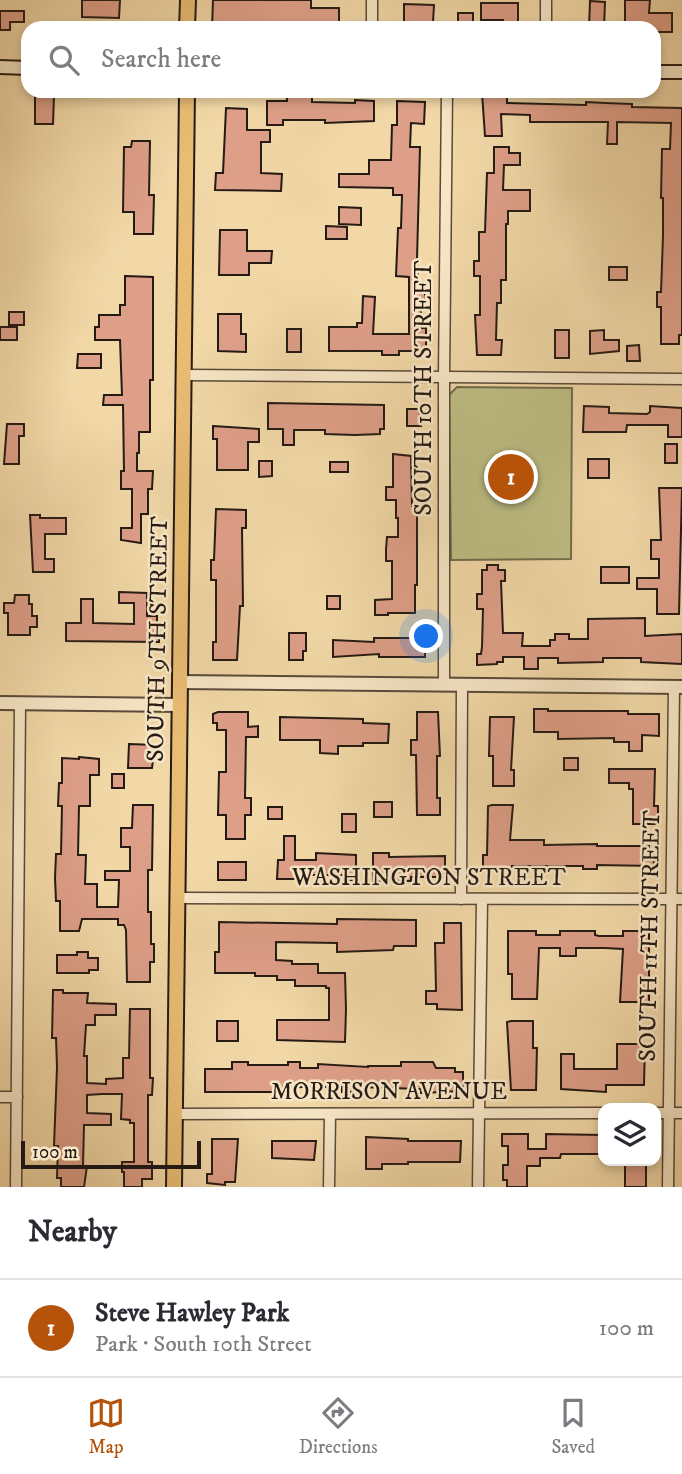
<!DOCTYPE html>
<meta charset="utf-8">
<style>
:root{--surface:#fff;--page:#f7f7f7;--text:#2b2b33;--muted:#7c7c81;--line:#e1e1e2;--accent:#b45309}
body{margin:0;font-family:"IM FELL DW Pica",serif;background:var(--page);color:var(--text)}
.controls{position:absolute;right:21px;bottom:21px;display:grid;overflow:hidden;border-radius:14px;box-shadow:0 4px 10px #0003}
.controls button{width:63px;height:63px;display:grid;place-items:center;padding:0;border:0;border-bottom:2px solid var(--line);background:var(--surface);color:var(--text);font:35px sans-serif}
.scale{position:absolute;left:21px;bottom:18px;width:180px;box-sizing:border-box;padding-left:7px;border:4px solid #251a14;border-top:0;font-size:19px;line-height:24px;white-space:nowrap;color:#251a14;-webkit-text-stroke:5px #f7e6c6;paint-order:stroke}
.you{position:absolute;left:427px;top:637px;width:24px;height:24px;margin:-18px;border:5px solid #fff;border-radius:50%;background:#1a73e8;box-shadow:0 0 0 10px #1a73e833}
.badge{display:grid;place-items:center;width:46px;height:46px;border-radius:50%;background:var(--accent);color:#fff;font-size:23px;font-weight:700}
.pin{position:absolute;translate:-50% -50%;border:4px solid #fff;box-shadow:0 2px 7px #0006}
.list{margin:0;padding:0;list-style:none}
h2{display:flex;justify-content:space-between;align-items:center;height:91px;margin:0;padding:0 28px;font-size:30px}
h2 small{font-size:23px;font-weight:400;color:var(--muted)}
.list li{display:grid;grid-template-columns:46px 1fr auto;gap:21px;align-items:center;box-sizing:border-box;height:98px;padding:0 28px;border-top:2px solid var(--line)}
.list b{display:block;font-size:26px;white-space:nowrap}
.list p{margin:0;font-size:23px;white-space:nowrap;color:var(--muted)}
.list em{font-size:23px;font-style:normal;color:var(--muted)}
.icon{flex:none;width:38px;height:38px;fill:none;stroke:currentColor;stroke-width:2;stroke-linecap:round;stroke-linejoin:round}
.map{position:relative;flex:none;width:682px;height:1187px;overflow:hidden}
.search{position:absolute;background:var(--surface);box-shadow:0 4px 10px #0003;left:21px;right:21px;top:21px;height:77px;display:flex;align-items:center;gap:18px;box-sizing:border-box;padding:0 24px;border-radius:21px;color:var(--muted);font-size:26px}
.sheet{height:189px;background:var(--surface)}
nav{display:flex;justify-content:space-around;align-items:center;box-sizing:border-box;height:98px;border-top:2px solid var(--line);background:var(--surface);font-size:19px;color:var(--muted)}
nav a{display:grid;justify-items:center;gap:4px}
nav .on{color:var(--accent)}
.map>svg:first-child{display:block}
.green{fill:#bebe84;stroke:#726c4c;stroke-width:2}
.building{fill:#de9f88;stroke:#251a14;stroke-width:2}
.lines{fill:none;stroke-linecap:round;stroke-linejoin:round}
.minor-casing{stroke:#584a39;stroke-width:13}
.tertiary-casing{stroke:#584a39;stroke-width:16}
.secondary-casing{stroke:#251a14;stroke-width:16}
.primary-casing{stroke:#251a14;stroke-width:18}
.minor{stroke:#f7e6c6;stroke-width:10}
.tertiary{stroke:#f7e6c6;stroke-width:12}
.secondary{stroke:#f7e6c6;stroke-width:12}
.primary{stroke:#e9bc74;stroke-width:14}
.labels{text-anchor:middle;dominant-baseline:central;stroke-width:5;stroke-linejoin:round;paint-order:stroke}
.street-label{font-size:24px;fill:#251a14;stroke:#f7e6c6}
</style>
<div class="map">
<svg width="682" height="1187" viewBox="0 0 682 1187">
<rect width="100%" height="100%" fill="#f2d8a7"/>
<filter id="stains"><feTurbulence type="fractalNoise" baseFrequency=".00286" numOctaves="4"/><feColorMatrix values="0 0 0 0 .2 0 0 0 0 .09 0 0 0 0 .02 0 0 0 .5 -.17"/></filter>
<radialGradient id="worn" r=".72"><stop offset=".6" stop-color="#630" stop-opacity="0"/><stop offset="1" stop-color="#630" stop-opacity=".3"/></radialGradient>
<polygon class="green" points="457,387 572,388 571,559 451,560 449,395"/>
<g class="building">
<polygon points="82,0 120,0 119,18 82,17"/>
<polygon points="213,0 311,0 311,8 339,8 339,28 212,28"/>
<polygon points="625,0 650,0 649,13 672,13 672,32 654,32 654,28 625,28"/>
<polygon points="590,1 605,2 604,28 589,28"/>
<polygon points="481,3 518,3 518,28 503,28 503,20 481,20"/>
<polygon points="404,4 434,5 433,22 404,22"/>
<polygon points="0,11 24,11 24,22 10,22 10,30 0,30"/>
<rect x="458" y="13" width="15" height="15"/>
<polygon points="482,93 507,93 507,103 586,105 586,102 606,103 632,104 632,107 682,108 682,335 679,335 679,344 661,344 661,307 657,307 657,292 661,292 663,236 663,198 661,198 662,149 670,149 671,123 617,122 617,144 607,144 608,122 530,122 530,115 501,114 502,136 485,136"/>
<polygon points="35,96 54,96 53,124 35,124"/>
<polygon points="287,96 312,97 312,102 355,103 355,100 374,101 374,121 325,123 325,120 283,120 283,125 267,125 267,101 287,101"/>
<polygon points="397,101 425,102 424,124 411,123 410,147 420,147 417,259 418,288 425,288 425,307 421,307 420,328 426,328 426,351 399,351 399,355 382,355 382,351 329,351 329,327 357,327 357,323 362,323 363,296 375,297 373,334 409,334 409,277 396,276 398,228 401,228 402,195 393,195 393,188 339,187 339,174 369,174 369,160 391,160 392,125 397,125"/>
<polygon points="226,108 247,109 247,130 270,130 270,142 261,142 261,173 282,174 281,191 215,190 216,173 223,173"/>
<polygon points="132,141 150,141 149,195 154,195 153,234 134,234 134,212 123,212 124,147 131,147"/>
<polygon points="494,147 509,147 509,153 520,153 520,165 504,165 503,190 530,190 530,211 508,211 508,224 506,224 506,280 501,280 501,303 497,303 496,340 502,340 501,355 477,355 475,315 480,315 480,276 474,276 474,261 479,261 479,232 485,232 487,173 494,173"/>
<polygon points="339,207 361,208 361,225 339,224"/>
<polygon points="326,226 347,227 347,239 326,239"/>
<polygon points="220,230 247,230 247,251 272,251 271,263 249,263 249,275 219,275"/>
<rect x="609" y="267" width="18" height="13"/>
<polygon points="125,276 153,277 153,380 150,380 150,432 139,432 139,453 137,453 137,471 153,471 152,489 148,489 148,514 141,514 141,543 121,540 121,528 132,528 132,489 121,489 121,471 124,471 123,405 103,405 104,395 122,395 120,340 95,340 95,327 99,327 99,315 120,315 120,305 125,305"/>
<rect x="9" y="312" width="15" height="13"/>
<polygon points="218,314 241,314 241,334 246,334 246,352 218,351"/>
<rect x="0" y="327" width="17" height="13"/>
<rect x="287" y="329" width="14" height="23"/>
<rect x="555" y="330" width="14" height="28"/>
<polygon points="604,330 604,340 619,340 619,351 590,354 590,331"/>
<polygon points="639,345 640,361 627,361 627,346"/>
<polygon points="78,354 101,354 101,368 77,368"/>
<polygon points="268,403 384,405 384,429 380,429 380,434 355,435 325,434 325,430 294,430 294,445 283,445 283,429 268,429"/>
<polygon points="584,406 609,407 609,413 647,414 650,412 650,406 682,408 682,437 668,437 668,425 627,425 626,432 583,432"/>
<polygon points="407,409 419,409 421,426 407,426"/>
<polygon points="7,424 24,424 24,436 19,436 19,464 4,464"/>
<polygon points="213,426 259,429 259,442 248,442 248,470 217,470 217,439 213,439"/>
<rect x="665" y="444" width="12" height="19"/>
<polygon points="393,454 411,456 412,506 417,506 417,585 415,585 415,613 388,613 388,615 375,615 375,600 392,599 392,561 386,561 386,549 387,537 398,537 398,518 396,518 396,500 386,500 386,487 393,487"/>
<rect x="588" y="459" width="21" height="19"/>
<polygon points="259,461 272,461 272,476 259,477"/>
<rect x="330" y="462" width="18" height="10"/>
<polygon points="659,488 682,488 679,614 657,614 657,589 637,589 637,578 659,578 659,559 651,559 651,540 661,540"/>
<polygon points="216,509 246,510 246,528 242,528 243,606 240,606 237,660 213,660 213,642 216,642 216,580 211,580 211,560 214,560"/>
<polygon points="30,515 40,515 40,518 66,518 66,534 45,534 45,559 54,559 54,572 33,572"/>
<polygon points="487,565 498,565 498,570 505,570 505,581 501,581 503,633 523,633 522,646 550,646 550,640 555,640 555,634 569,634 569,639 588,639 588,619 645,618 645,636 682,634 682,664 641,662 641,658 603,658 603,662 558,663 558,658 538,658 538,669 524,669 524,657 503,657 503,662 497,662 497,664 477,665 477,654 481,654 482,647 483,609 477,609 477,594 482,594 482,570 487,570"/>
<rect x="601" y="567" width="28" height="16"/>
<polygon points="119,592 147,593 147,616 157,616 157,623 159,623 159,642 66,641 66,623 81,623 81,599 93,599 93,623 134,624 134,603 119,603"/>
<polygon points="15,595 29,595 29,604 32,604 32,616 37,616 37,627 30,627 30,635 8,635 8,613 4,613 4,603 14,603"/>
<rect x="327" y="596" width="13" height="13"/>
<polygon points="289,633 306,633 306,651 303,651 303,660 289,660"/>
<polygon points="374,638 416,638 416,643 425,643 425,657 379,657 379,654 333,657 333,640 374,642"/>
<polygon points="534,709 548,709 548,711 628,711 628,714 659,714 659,736 642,735 642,751 629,751 629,742 614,742 614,738 558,739 558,732 534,732"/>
<polygon points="218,712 248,712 248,727 258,726 258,737 246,737 245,798 251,798 251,815 245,815 245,839 226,839 226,815 218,815 219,772 226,772 226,730 217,730 217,723 213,723 213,714"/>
<polygon points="417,712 438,712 440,756 437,756 437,798 440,798 440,815 417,815 416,755 411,755 411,740 417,740"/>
<polygon points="280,717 363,719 363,723 389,724 388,743 363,743 363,746 338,746 338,754 320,753 320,740 280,740"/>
<polygon points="490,717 514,717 511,770 514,770 514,786 493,786 493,756 489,756"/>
<polygon points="129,744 155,745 152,768 128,768"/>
<polygon points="79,757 99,759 99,775 90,775 90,806 79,806 78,855 86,855 85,884 97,884 97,907 118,907 119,880 105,880 105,871 130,871 130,847 121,847 121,828 132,828 133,805 153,805 152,870 148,870 148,912 151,912 151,944 154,944 154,962 150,962 150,982 127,982 126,930 124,925 118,925 118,919 82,919 79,931 60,931 60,901 56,901 55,878 56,854 61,854 62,806 58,806 59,783 62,783 62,758 79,759"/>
<rect x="564" y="758" width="14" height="12"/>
<polygon points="609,769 655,769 654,806 658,806 658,824 633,824 633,789 629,789 629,783 609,783"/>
<rect x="112" y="774" width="12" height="14"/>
<rect x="374" y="802" width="18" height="15"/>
<polygon points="492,805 513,805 510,840 544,840 544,845 597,844 597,846 649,846 649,850 654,850 654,866 597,865 597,869 583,869 583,866 512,866 512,869 483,869 483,855 487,855 488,806"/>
<rect x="268" y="807" width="14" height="12"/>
<rect x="342" y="814" width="14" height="18"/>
<polygon points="284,836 295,836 295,860 316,860 316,853 356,855 356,880 346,880 346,875 308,875 308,879 277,879 278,860 284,860"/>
<polygon points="373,853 389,853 389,857 445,856 445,877 411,877 411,881 373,881"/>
<rect x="218" y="862" width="28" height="18"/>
<polygon points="337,919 416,920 416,946 394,946 393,950 337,952 337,943 276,942 276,960 292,961 292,964 318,964 318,973 345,973 346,1009 345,1042 277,1040 277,1020 329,1020 329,988 326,988 326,986 295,986 295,980 277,980 277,976 255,976 255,973 215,973 215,952 219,952 219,922 337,924"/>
<polygon points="444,923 461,923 462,1010 437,1009 437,1004 426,1004 426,991 436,991 435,943 444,943"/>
<polygon points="508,931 536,931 536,935 560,935 560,931 595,931 595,935 599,936 623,936 623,931 649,931 649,1002 620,1002 623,949 605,948 576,948 576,956 560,956 560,948 539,948 537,999 512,999 512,974 508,974"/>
<polygon points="77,952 88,952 88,958 98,958 98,970 89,970 89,973 57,973 57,955 77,955"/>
<polygon points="53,990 63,990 63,993 88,993 87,1003 116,1004 116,1015 95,1015 95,1025 86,1025 84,1056 87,1056 87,1083 106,1084 106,1079 123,1078 123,1058 129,1058 130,1009 150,1009 150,1078 153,1078 152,1095 148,1095 148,1162 152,1162 152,1179 142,1179 142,1187 124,1187 124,1172 122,1172 122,1162 134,1162 134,1123 130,1123 130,1120 121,1119 122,1094 102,1094 87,1095 87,1113 111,1114 111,1125 84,1125 83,1166 87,1166 84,1187 61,1187 61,1178 57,1178 58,1146 54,1146 57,1067 56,1038 52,1038"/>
<rect x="217" y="1021" width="21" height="20"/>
<polygon points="511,1021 533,1021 533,1048 537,1048 536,1090 511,1090 507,1022"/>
<polygon points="617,1044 645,1044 644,1085 606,1085 606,1092 561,1089 561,1054 574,1054 574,1069 617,1069"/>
<polygon points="232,1062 248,1062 248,1065 288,1065 288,1062 300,1062 300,1068 318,1068 318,1064 368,1067 368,1066 401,1066 401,1062 433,1062 436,1068 455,1068 455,1072 463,1072 463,1091 421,1093 421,1089 358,1087 358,1092 342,1092 342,1087 303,1087 274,1088 274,1092 205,1092 205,1069 232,1069"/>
<polygon points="502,1134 528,1134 528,1149 546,1149 546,1134 603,1135 603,1154 561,1154 560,1158 540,1158 540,1166 527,1166 527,1187 507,1187 507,1180 503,1180 503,1165 508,1165 508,1146 502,1146"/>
<polygon points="366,1137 408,1139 408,1141 461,1141 460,1162 408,1162 408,1164 382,1164 382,1169 366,1169"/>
<polygon points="212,1139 238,1139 235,1182 225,1182 225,1185 207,1183 207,1174 212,1174"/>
<polygon points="272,1141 316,1141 314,1160 272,1158"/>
<rect x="625" y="1161" width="21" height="26"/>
</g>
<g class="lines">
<g class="minor-casing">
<g id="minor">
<polyline points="372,28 372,0"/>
<polyline points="546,28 546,0"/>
<polyline points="185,375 682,379"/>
<polyline points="444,684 444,377 447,91"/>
<polyline points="177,898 682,899"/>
<polyline points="461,899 462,684"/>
<polyline points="0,1097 17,1097"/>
<polyline points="656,1113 682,1113"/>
<polyline points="175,1114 603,1113"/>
<polyline points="16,1187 20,704"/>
<polyline points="329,1187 330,1114"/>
<polyline points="478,1187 482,899"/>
<polyline points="668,1187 674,686"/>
</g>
</g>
<g class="tertiary-casing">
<g id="tertiary">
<polyline points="180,682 682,687"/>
<polyline points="0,703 180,705"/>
</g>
</g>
<g class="secondary-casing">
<g id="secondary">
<polyline points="0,67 28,68"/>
<polyline points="654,72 682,72"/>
</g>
</g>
<g class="primary-casing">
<g id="primary">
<polyline points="187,28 188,0"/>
<polyline points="174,1187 187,91"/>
</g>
</g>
<use href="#minor" class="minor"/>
<use href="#tertiary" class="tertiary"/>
<use href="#secondary" class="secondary"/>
<use href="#primary" class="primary"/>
</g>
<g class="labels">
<g class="street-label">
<text transform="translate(424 388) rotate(-90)">SOUTH 10TH STREET</text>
<text transform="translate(158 639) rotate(-89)">SOUTH 9TH STREET</text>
<text x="429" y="878">WASHINGTON STREET</text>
<text transform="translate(650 936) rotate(-89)">SOUTH 11TH STREET</text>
<text x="389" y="1092">MORRISON AVENUE</text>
</g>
</g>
<rect width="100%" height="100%" filter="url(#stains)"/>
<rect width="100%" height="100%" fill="url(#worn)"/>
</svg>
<div class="controls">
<button><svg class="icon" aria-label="layers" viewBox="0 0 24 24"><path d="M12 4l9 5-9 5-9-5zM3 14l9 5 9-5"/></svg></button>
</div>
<div class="scale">100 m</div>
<div class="you"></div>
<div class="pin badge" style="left:511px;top:477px">1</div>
<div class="search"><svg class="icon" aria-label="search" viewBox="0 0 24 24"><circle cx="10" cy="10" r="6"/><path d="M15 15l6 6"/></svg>Search here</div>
</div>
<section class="sheet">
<h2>Nearby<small></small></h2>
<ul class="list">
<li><span class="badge">1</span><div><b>Steve Hawley Park</b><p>Park · South 10th Street</p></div><em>100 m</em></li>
</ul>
</section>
<nav>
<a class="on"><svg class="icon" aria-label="map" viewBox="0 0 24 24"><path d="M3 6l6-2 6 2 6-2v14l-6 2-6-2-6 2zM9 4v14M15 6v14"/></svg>Map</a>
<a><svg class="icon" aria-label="directions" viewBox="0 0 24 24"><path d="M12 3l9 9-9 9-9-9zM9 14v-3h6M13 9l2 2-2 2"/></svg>Directions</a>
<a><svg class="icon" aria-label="saved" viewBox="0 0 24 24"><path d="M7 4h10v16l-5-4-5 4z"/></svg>Saved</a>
</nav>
